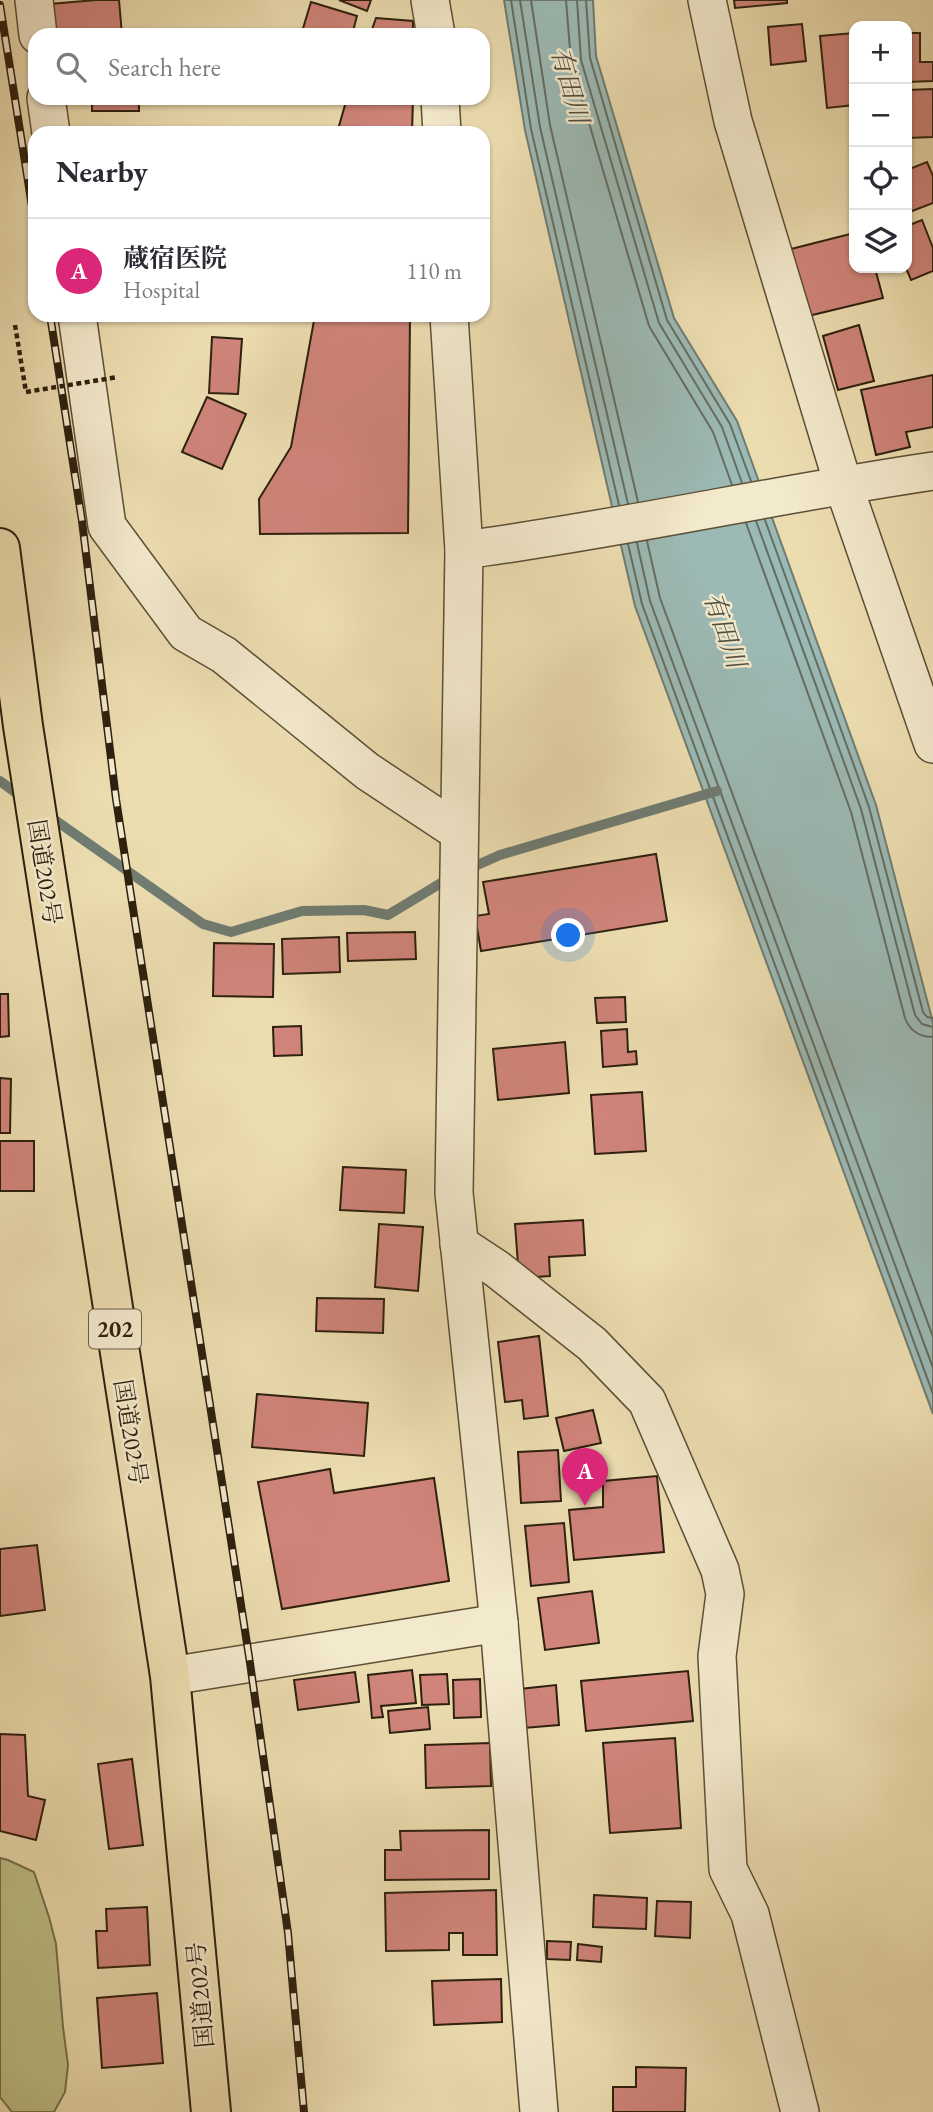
<!DOCTYPE html>
<meta charset="utf-8">
<style>
:root{--surface:#fff;--page:#f7f7f7;--text:#2b2b33;--muted:#7c7c81;--line:#e1e1e2;--accent:#db2777}
body{margin:0;font-family:"EB Garamond","Noto Serif JP",serif;background:var(--page);color:var(--text)}
.controls{position:absolute;right:21px;top:21px;display:grid;overflow:hidden;border-radius:14px;box-shadow:0 2px 5px #0004}
.controls button{width:63px;height:63px;display:grid;place-items:center;padding:0;border:0;border-bottom:2px solid var(--line);background:var(--surface);color:var(--text);font:35px sans-serif}
.you{position:absolute;left:569px;top:936px;width:24px;height:24px;margin:-18px;border:5px solid #fff;border-radius:50%;background:#1a73e8;box-shadow:0 0 0 10px #1a73e833}
.badge{display:grid;place-items:center;width:46px;height:46px;border-radius:50%;background:var(--accent);color:#fff;font-size:23px;font-weight:700}
.pin{position:absolute;translate:-50% -58px;filter:drop-shadow(0 2px 4px #0008)}
.pin::after{content:'';position:absolute;top:37px;width:24px;height:21px;background:inherit;clip-path:polygon(0 0,100% 0,50% 100%)}
.list{margin:0;padding:0;list-style:none}
h2{display:flex;justify-content:space-between;align-items:center;height:91px;margin:0;padding:0 28px;font-size:30px}
h2 small{font-size:23px;font-weight:400;color:var(--muted)}
.list li{display:grid;grid-template-columns:46px 1fr auto;gap:21px;align-items:center;box-sizing:border-box;height:105px;padding:0 28px;border-top:2px solid var(--line)}
.list b{display:block;font-size:26px;white-space:nowrap}
.list p{margin:0;font-size:23px;white-space:nowrap;color:var(--muted)}
.list em{font-size:23px;font-style:normal;color:var(--muted)}
.icon{flex:none;width:38px;height:38px;fill:none;stroke:currentColor;stroke-width:2;stroke-linecap:round;stroke-linejoin:round}
.map{position:relative;flex:none;width:933px;height:2112px;overflow:hidden}
.search{position:absolute;background:var(--surface);box-shadow:0 2px 5px #0004;left:28px;top:28px;width:462px;height:77px;display:flex;align-items:center;gap:18px;box-sizing:border-box;padding:0 24px;border-radius:21px;color:var(--muted);font-size:26px}
.panel{position:absolute;background:var(--surface);box-shadow:0 2px 5px #0004;left:28px;top:126px;width:462px;height:196px;border-radius:21px}
.map>svg:first-child{display:block}
.green{fill:#bebf87;stroke:#76704a;stroke-width:2}
.water{fill:#9cbab5;stroke:#707c72;stroke-width:2}
.lines{fill:none;stroke-linecap:round;stroke-linejoin:round}
.shore{stroke:#646d62;stroke-width:2}
.stream{stroke:#707c72;stroke-width:10}
.building{fill:#d0847a;stroke:#2d200e;stroke-width:2}
.minor-casing{stroke:#5d4f36;stroke-width:40}
.trunk-casing{stroke:#2d200e;stroke-width:42}
.path{stroke:#2d200e;stroke-width:4.5;stroke-dasharray:5 3.5;stroke-linecap:butt}
.minor{stroke:#f3e9cc;stroke-width:37}
.trunk{stroke:#ecddb0;stroke-width:38}
.rail-casing{stroke:#2d200e;stroke-width:8}
.rail{stroke:#f3e9cc;stroke-width:5;stroke-dasharray:16;stroke-linecap:butt}
.path-bridge{stroke:#2d200e;stroke-width:4.5;stroke-dasharray:5 3.5;stroke-linecap:butt}
.labels{text-anchor:middle;dominant-baseline:central;stroke-width:5;stroke-linejoin:round;paint-order:stroke}
.shield{fill:#f3e9cc;stroke:#685c47;stroke-width:2}
.shield-label{font-size:23px;font-weight:bold;fill:#2d200e}
.street-label{font-size:24px;fill:#2d200e;stroke:#f3e9cc}
.water-label{font-size:26px;font-style:italic;fill:#4e4e40;stroke:#f3e9cc}
</style>
<div class="map">
<svg width="933" height="2112" viewBox="0 0 933 2112">
<rect width="100%" height="100%" fill="#ecddb0"/>
<filter id="stains"><feTurbulence type="fractalNoise" baseFrequency=".00286" numOctaves="4"/><feColorMatrix values="0 0 0 0 .2 0 0 0 0 .09 0 0 0 0 .02 0 0 0 .5 -.17"/></filter>
<radialGradient id="worn" r=".72"><stop offset=".6" stop-color="#630" stop-opacity="0"/><stop offset="1" stop-color="#630" stop-opacity=".3"/></radialGradient>
<polygon class="green" points="0,1858 8,1860 34,1872 49,1917 56,1944 63,2027 68,2065 65,2092 54,2112 12,2112 0,2097"/>
<polygon class="water" points="504,0 593,0 596,56 674,318 737,421 876,805 933,1023 933,1414 635,606 525,130"/>
<g class="lines">
<g class="shore">
<polyline points="511,0 531,129 619,505"/>
<polyline points="520,0 540,127 628,504"/>
<polyline points="531,0 550,125 638,502"/>
<polyline points="566,0 571,62 649,326 713,432 732,485"/>
<polyline points="577,0 581,60 659,323 722,427 742,483"/>
<polyline points="586,0 590,58 667,320 730,424 751,481"/>
<polyline points="765,520 869,807 923,1012 927,1017 933,1018"/>
<polyline points="756,521 861,809 915,1015 922,1024 933,1027"/>
<path d="M746,523L851,812L905,1018C910,1031 919,1037 933,1037"/>
<polyline points="647,541 660,598 933,1337"/>
<polyline points="637,543 650,601 933,1368"/>
<polyline points="628,544 642,604 933,1394"/>
</g>
<g class="stream">
<polyline points="0,781 23,798"/>
<polyline points="45,813 203,924 231,932 302,911 364,910 388,915 451,877"/>
<polyline points="466,870 500,855 717,791"/>
</g>
</g>
<g class="building">
<polygon points="96,0 119,0 122,35 52,35 50,4"/>
<polygon points="339,0 371,0 367,11"/>
<polygon points="734,0 787,0 787,3 735,8"/>
<polygon points="311,2 357,16 352,35 301,35"/>
<polygon points="376,18 413,21 413,35 370,35"/>
<polygon points="802,24 806,61 771,65 768,27"/>
<polygon points="854,33 854,105 827,108 820,36"/>
<polygon points="907,33 920,33 920,62 933,62 933,81 907,82"/>
<polygon points="933,89 933,137 907,138 907,90"/>
<rect x="92" y="98" width="47" height="13"/>
<polygon points="347,98 413,98 412,133 337,133"/>
<polygon points="927,162 933,176 933,203 907,213 907,170"/>
<polygon points="922,220 933,248 933,271 911,280 906,268 907,226"/>
<polygon points="854,233 854,268 875,268 883,298 804,317 787,250"/>
<polygon points="255,315 303,315 302,320 255,319"/>
<polygon points="315,315 410,315 408,533 260,534 259,499 291,447"/>
<polygon points="859,325 874,381 838,390 823,336"/>
<polygon points="212,337 242,339 238,394 209,393"/>
<polygon points="933,375 933,427 906,432 910,447 876,455 861,390"/>
<polygon points="207,397 246,414 222,469 182,452"/>
<polygon points="656,854 667,921 481,951 475,916 489,914 483,882"/>
<polygon points="415,932 416,959 348,961 347,933"/>
<polygon points="339,937 340,972 283,974 282,939"/>
<polygon points="214,943 274,944 273,997 213,996"/>
<polygon points="0,994 8,994 9,1036 0,1037"/>
<polygon points="625,997 626,1022 597,1023 595,998"/>
<polygon points="301,1026 302,1055 274,1056 273,1027"/>
<polygon points="627,1029 628,1052 636,1051 637,1064 603,1067 601,1031"/>
<polygon points="565,1042 569,1093 498,1100 493,1049"/>
<polygon points="0,1078 11,1079 10,1133 0,1133"/>
<polygon points="642,1092 646,1151 595,1154 591,1095"/>
<rect x="0" y="1141" width="34" height="50"/>
<polygon points="343,1167 406,1170 404,1213 340,1210"/>
<polygon points="583,1220 585,1255 549,1257 550,1276 519,1278 515,1224"/>
<polygon points="379,1224 423,1227 418,1291 375,1287"/>
<polygon points="317,1298 384,1299 383,1333 316,1331"/>
<polygon points="539,1336 548,1416 524,1419 522,1400 505,1402 498,1342"/>
<polygon points="257,1394 368,1403 364,1456 252,1447"/>
<polygon points="593,1410 601,1443 564,1451 556,1418"/>
<polygon points="558,1450 561,1501 521,1503 518,1452"/>
<polygon points="330,1469 334,1493 434,1478 449,1581 282,1609 258,1482"/>
<polygon points="657,1476 664,1552 574,1560 569,1510 603,1507 603,1481"/>
<polygon points="564,1523 569,1582 531,1586 525,1526"/>
<polygon points="37,1545 45,1610 0,1616 0,1549"/>
<polygon points="592,1591 599,1643 545,1650 538,1598"/>
<polygon points="412,1670 416,1703 381,1706 383,1717 372,1718 368,1675"/>
<polygon points="688,1671 693,1721 586,1731 581,1681"/>
<polygon points="355,1672 359,1702 298,1710 294,1680"/>
<polygon points="447,1674 449,1704 422,1705 420,1675"/>
<polygon points="480,1679 481,1717 454,1718 453,1680"/>
<polygon points="556,1685 559,1725 524,1728 520,1689"/>
<polygon points="428,1707 430,1729 390,1733 388,1711"/>
<polygon points="0,1734 25,1735 28,1796 45,1800 36,1840 0,1831"/>
<polygon points="675,1738 681,1828 610,1833 603,1743"/>
<polygon points="490,1743 491,1786 426,1788 425,1745"/>
<polygon points="132,1759 143,1845 109,1849 98,1764"/>
<polygon points="489,1830 489,1879 385,1880 385,1850 401,1850 400,1831"/>
<polygon points="496,1890 497,1955 463,1955 463,1933 449,1933 449,1950 386,1951 385,1893"/>
<polygon points="594,1895 647,1898 646,1929 593,1927"/>
<polygon points="657,1901 691,1902 690,1938 655,1936"/>
<polygon points="147,1907 150,1965 98,1968 96,1931 107,1931 106,1909"/>
<polygon points="547,1941 571,1942 570,1960 547,1959"/>
<polygon points="578,1944 602,1947 601,1962 577,1960"/>
<polygon points="501,1979 502,2022 434,2025 432,1981"/>
<polygon points="157,1993 163,2063 102,2068 97,1998"/>
<polygon points="636,2067 686,2068 685,2112 613,2112 613,2087 636,2087"/>
</g>
<g class="lines">
<g class="minor-casing">
<g id="minor">
<polyline points="34,0 38,35"/>
<polyline points="430,0 436,35"/>
<polyline points="707,0 733,121 843,484 933,744"/>
<polyline points="46,98 51,133"/>
<polyline points="440,98 442,133"/>
<polyline points="77,315 107,526 186,633 224,655 367,771 459,832"/>
<polyline points="449,315 464,550 454,1193 499,1623 539,2112"/>
<path d="M464,550C621,529 776,494 933,471"/>
<polyline points="459,1244 497,1269 592,1344 647,1401 720,1570 725,1594 717,1656 728,1869 750,1914 800,2112"/>
<polyline points="170,1676 499,1623"/>
</g>
</g>
<g class="trunk-casing">
<polyline id="trunk" points="0,548 23,726 170,1676 211,2112"/>
</g>
<polyline class="path" points="15,325 26,392"/>
<use href="#minor" class="minor"/>
<use href="#trunk" class="trunk"/>
<g class="rail-casing">
<g id="rail">
<polyline points="0,5 35,225"/>
<polyline points="50,315 82,521 116,799 250,1663 288,1933 304,2112"/>
</g>
</g>
<use href="#rail" class="rail"/>
<polyline class="path-bridge" points="26,392 118,377"/>
</g>
<g class="labels">
<rect class="shield" x="89" y="1309.5" width="52" height="39" rx="5"/>
<g class="shield-label">
<text x="115" y="1329">202</text>
</g>
<g class="street-label">
<text transform="translate(45 872) rotate(81)">国道202号</text>
<text transform="translate(131 1432) rotate(81)">国道202号</text>
<text transform="translate(200 1995) rotate(-95)">国道202号</text>
</g>
<g class="water-label">
<text transform="translate(570 85) rotate(75)">有田川</text>
<text transform="translate(725 630) rotate(71)">有田川</text>
</g>
</g>
<rect width="100%" height="100%" filter="url(#stains)"/>
<rect width="100%" height="100%" fill="url(#worn)"/>
</svg>
<div class="controls">
<button>+</button>
<button>−</button>
<button><svg class="icon" aria-label="locate" viewBox="0 0 24 24"><circle cx="12" cy="12" r="6"/><path d="M12 2v4M12 18v4M2 12h4M18 12h4"/></svg></button>
<button><svg class="icon" aria-label="layers" viewBox="0 0 24 24"><path d="M12 4l9 5-9 5-9-5zM3 14l9 5 9-5"/></svg></button>
</div>
<div class="you"></div>
<div class="pin badge" style="left:585px;top:1506px">A</div>
<div class="search"><svg class="icon" aria-label="search" viewBox="0 0 24 24"><circle cx="10" cy="10" r="6"/><path d="M15 15l6 6"/></svg>Search here</div>
<section class="panel">
<h2>Nearby<small></small></h2>
<ul class="list">
<li><span class="badge">A</span><div><b>蔵宿医院</b><p>Hospital</p></div><em>110 m</em></li>
</ul>
</section>
</div>
